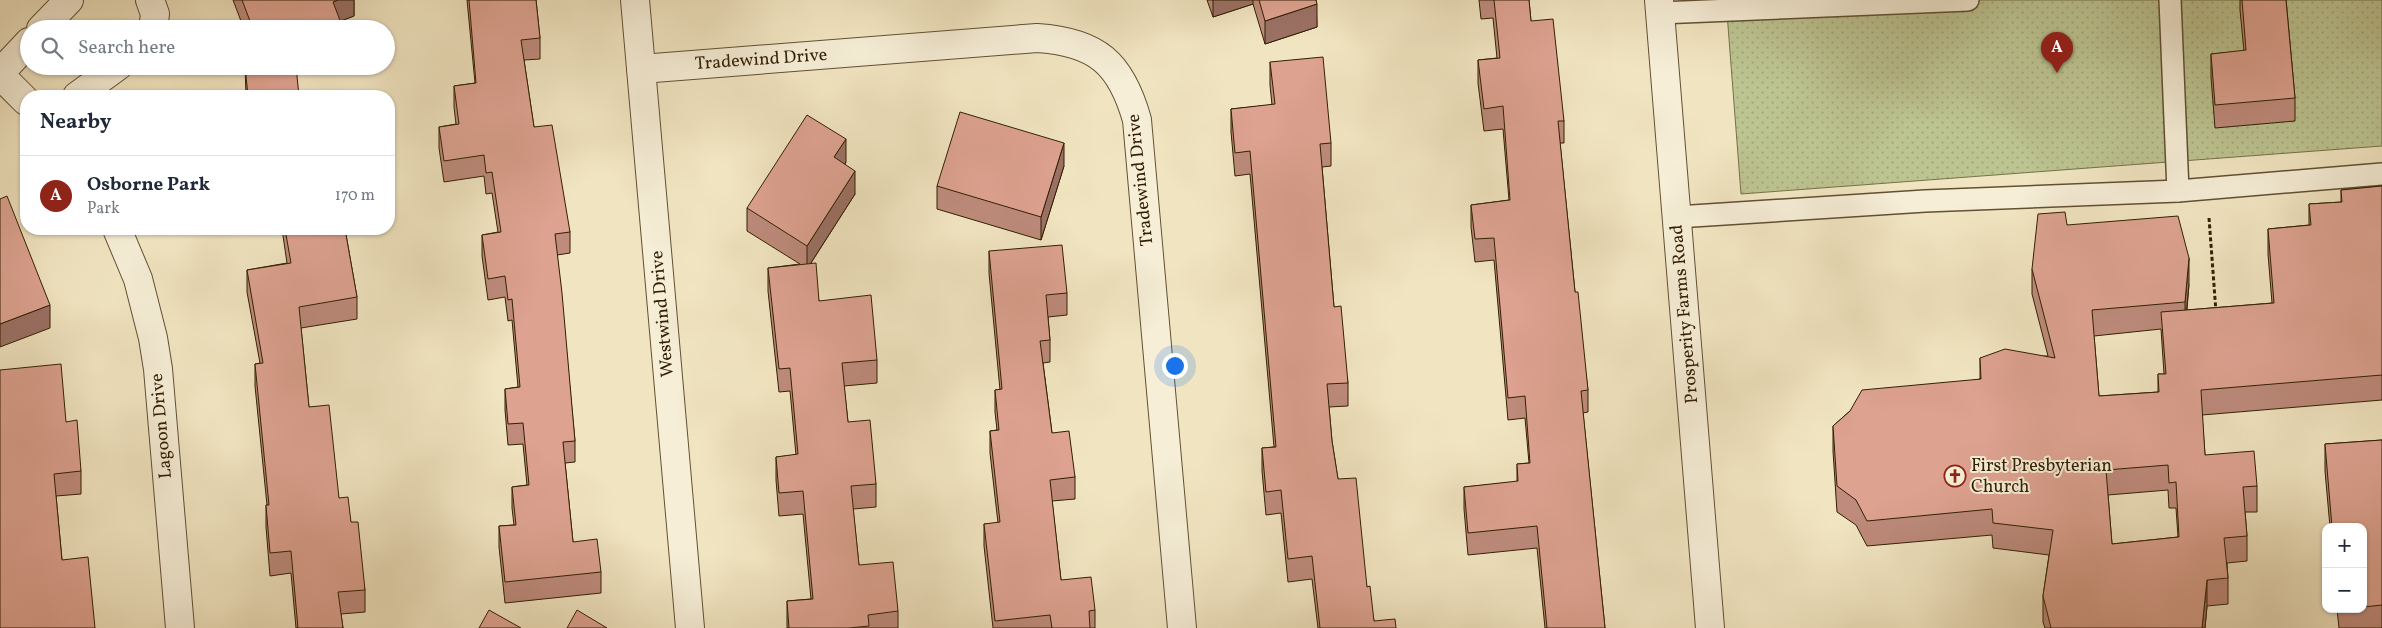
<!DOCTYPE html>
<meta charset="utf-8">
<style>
:root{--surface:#fff;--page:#f2f2f3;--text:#1f2937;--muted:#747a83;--line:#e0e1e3;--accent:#8f2418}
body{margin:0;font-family:Vollkorn,serif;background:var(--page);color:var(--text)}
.controls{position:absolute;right:15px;bottom:15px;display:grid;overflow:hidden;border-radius:10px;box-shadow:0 1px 4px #0004}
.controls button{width:45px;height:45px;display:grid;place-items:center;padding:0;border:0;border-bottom:1px solid var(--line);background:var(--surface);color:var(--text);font:25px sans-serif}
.you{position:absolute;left:1174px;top:365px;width:18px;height:18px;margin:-12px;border:4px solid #fff;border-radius:50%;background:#1a73e8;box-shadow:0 0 0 8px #1a73e833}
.badge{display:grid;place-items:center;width:32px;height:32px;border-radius:50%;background:var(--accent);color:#fff;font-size:16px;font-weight:700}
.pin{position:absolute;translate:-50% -41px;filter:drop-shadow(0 1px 2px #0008)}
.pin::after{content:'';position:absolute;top:26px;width:18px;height:15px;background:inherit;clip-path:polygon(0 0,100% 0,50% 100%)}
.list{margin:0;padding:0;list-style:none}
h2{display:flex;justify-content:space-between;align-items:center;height:65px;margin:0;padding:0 20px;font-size:21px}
h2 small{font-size:16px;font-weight:400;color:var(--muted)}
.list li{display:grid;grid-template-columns:32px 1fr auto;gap:15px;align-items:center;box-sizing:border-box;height:80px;padding:0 20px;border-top:1px solid var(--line)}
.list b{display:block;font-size:19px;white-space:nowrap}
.list p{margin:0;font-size:16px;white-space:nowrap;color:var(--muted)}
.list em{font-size:16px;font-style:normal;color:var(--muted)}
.icon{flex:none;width:28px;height:28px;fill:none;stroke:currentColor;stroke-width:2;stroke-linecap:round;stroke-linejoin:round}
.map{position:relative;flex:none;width:2382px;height:628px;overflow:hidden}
.search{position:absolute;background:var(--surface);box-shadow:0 1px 4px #0004;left:20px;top:20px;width:375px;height:55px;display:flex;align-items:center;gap:12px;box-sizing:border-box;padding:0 18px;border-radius:28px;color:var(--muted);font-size:19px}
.panel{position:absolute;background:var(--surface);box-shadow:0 1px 4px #0004;left:20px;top:90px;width:375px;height:145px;border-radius:20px}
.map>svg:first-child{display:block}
.park{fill:url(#park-dots);stroke:#76724a}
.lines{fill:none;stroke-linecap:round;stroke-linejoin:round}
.service-casing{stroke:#615032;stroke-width:24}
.minor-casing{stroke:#615032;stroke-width:30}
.tertiary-casing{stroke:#615032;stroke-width:30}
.path{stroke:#311f03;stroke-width:3;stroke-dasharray:4 2.5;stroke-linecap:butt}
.service{stroke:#f6eed7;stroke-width:21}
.minor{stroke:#f6eed7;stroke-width:28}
.tertiary{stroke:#f6eed7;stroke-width:28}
.wall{fill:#be8b7c;stroke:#311f03;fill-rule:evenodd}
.shaded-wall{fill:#9b7165;stroke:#311f03}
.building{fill:#dda290;stroke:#311f03;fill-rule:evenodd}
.labels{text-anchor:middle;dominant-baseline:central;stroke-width:4;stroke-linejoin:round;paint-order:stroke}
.street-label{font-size:18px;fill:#311f03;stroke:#f6eed7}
.poi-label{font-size:18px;fill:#311f03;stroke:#f6eed7;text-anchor:start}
</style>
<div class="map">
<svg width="2382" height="628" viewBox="0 0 2382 628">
<defs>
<pattern id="park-dots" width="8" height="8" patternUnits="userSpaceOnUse" patternTransform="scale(1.25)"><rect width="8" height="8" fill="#bcc491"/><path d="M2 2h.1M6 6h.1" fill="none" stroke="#a2a87b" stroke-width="1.8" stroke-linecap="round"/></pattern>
</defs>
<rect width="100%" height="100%" fill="#f1e5c1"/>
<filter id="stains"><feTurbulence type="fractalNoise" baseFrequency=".004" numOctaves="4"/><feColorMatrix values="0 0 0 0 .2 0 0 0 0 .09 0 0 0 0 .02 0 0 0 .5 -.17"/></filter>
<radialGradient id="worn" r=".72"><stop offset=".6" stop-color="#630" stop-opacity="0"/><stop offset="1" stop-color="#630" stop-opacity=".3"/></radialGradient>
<polygon class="park" points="1726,0 2382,0 2382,146 1741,194"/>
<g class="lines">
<g class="service-casing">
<g id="service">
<polyline points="2170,0 2178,191"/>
<polyline points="1660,13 1968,0"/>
<polyline points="1677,217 1925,201 2178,191 2382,174"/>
</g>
</g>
<g class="minor-casing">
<g id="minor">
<polyline points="150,0 155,14 153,29"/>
<polyline points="635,0 690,628"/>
<polyline points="41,29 69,0"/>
<path d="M641,69L1037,38C1097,42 1121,63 1137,120L1182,628"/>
<polyline points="0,73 29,42"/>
<polyline points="0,75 26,101"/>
<polyline points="77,96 118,66"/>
<polyline points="117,229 138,279 153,338 158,369 180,628"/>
</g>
</g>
<g class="tertiary-casing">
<polyline id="tertiary" points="1659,0 1710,628"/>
</g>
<polyline class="path" points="2209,218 2216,312"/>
<use href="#service" class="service"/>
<use href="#minor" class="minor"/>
<use href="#tertiary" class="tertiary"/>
</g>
<g class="wall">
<polygon points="233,0 354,0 354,16 340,21 341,29 244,29"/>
<polygon points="467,0 536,0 540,38 540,59 524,60 534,127 570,232 570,253 557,255 575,441 575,462 565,463 573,542 601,572 601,593 505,603 499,547 499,526 514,525 512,508 512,487 527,485 523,444 508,445 505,410 505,389 518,387 512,320 508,321 505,297 488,300 482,256 482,235 498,232 492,193 486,194 484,176 444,182 439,148 439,127 456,124 454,107 454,86 475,83"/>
<polygon points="1207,0 1317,0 1316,0 1317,27 1265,44 1253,4 1213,17"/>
<polygon points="1479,0 1529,0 1531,21 1564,121 1564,143 1560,143 1575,292 1588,390 1588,412 1583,413 1605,628 1545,628 1537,548 1468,555 1464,509 1464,487 1517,482 1517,464 1529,463 1525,418 1508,420 1494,260 1475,262 1471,227 1471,205 1509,200 1503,129 1484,131 1478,83 1478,60 1497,58 1493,18 1481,19"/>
<polygon points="2240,0 2286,0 2295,98 2295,121 2215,128 2211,77 2211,54 2244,51 2240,10"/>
<polygon points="1270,62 1331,143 1331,166 1322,167 1334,307 1348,383 1348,406 1329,407 1332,441 1338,479 1367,587 1374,621 1396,628 1318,628 1312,579 1288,582 1281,513 1266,515 1262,471 1262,448 1274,447 1250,174 1235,176 1231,132 1231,109 1272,105 1270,85"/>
<polygon points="245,66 299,96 246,96"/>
<polygon points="846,162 845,164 855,194 811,263 819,301 877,360 877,383 844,386 848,422 876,484 876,507 853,509 859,565 898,611 898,628 787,628 787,601 811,599 803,514 779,516 776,480 776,457 796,455 790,391 779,392 768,291 768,268 800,264 747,231 747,208"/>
<polygon points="1064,166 1041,240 937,209 937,186"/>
<path d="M2382,186V400L2202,415L2205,455L2257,486V512H2245L2247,536V561L2227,563L2228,578V604L2207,606L2205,628H2045L2043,622V596L2049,555L1993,548L1992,535L1867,546L1856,525L1837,512L1833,451V426L1850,411L1980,379V358L2048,356L2032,294V269L2067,225L2189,284L2187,310L2272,303L2268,254V229L2309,225V204L2341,202V190ZM2161,329L2164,374H2158V392L2099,396L2094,336ZM2168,490L2169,508H2176L2178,537L2112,544L2108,495Z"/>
<polygon points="282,229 345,229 357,297 357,319 301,328 309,407 339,498 351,522 365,590 365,612 341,614 343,628 296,628 291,573 270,576 266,527 266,505 267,505 255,386 255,364 260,363 247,292 247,270 287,263"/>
<polygon points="989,251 1067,293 1067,315 1048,317 1050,340 1050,362 1043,363 1052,433 1075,477 1075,499 1052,501 1061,580 1095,610 1095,628 993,628 984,546 984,524 998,523 990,453 990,431 997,430 995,412 995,390 1000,390 989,273"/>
<polygon points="66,422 81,471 81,494 56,496 62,560 0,628"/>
<polygon points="2382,440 2382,628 2339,628 2337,609 2363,609 2363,527 2330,527 2325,471 2325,444"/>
</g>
<g class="shaded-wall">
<polygon points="338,0 354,0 354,16 333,24 333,2"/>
<polygon points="1213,0 1253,0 1253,4 1213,17"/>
<polygon points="1317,4 1317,27 1265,44 1265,21"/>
<polygon points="341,23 341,29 326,29"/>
<polygon points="846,139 846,162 834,180 834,157"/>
<polygon points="1064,143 1064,166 1041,240 1041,217"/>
<polygon points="855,171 855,194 807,269 807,246"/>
<polygon points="2189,258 2189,284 2185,327 2185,302"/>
<polygon points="50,305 50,328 0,347 0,324"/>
<polygon points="2207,580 2207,606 2205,628 2202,628"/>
</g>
<g class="building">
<polygon points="242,0 338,0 333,2 341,23 326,29 253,29"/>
<polygon points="469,0 536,0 540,38 521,40 534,127 552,125 570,232 555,234 562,293 575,441 563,442 573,542 597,539 601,572 505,582 499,526 516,525 512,487 529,485 523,423 508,424 505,389 520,387 512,299 508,300 505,276 488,279 482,235 501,232 492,172 486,173 484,155 444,161 439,127 459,124 454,86 476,83"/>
<polygon points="1259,0 1316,0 1317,4 1265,21"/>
<polygon points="1494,0 1529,0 1531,21 1553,19 1564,121 1558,121 1575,292 1578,292 1588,390 1581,391 1605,628 1547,628 1537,526 1468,533 1464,487 1518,481 1517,464 1530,463 1525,396 1508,398 1494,238 1475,239 1471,205 1510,200 1503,106 1484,109 1478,60 1500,58"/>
<polygon points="2242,0 2286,0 2295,98 2215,105 2211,54 2246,50"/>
<polygon points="1323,57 1331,143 1320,144 1334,307 1341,306 1348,383 1327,384 1332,441 1338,479 1356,478 1367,587 1370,586 1374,621 1395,619 1396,628 1320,628 1312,556 1288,559 1281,490 1266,492 1262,448 1276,447 1250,151 1235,153 1231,109 1275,104 1270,62"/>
<polygon points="245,66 296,66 299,96 248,96"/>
<polygon points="960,112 1064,143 1041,217 937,186"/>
<polygon points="807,115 846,139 834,157 855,171 807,246 747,208"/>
<path d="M2382,186V375L2201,390L2205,455L2254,451L2257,486L2243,487L2247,536L2224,538L2228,578L2207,580L2202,628H2051L2043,596L2053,530L1993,523L1992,509L1867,521L1856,500L1837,486L1833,426L1850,411L1862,390L1981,379L1980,358L2005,349L2055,358L2032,269L2038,214L2065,212L2067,225L2178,216L2189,258L2185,302L2092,310L2099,396L2159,392L2158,374H2166L2161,312L2274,303L2268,229L2311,225L2309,204L2342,202L2341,190ZM2168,465L2169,483L2176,482L2179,537L2112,544L2106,470Z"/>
<polygon points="7,196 50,305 0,324 0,199"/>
<polygon points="285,229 345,229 357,297 299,307 309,407 329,405 339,498 348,497 351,522 358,522 365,590 338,592 343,628 298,628 291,551 270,553 266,505 269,505 255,364 263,363 247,270 291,263"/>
<polygon points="1062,245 1067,293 1046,295 1050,340 1040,341 1052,433 1069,431 1075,477 1050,480 1061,580 1091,577 1095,610 1089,611 1090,628 1052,628 1050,615 995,621 984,524 1000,522 990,431 999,430 995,390 1002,389 989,251"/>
<polygon points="816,263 819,301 871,295 877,360 842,363 848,422 870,420 876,484 851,486 859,565 893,562 898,611 868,615 869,626 849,628 789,628 787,601 813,599 803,491 779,493 776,457 798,454 790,368 779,369 768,268"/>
<polygon points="61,364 66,422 77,420 81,471 54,474 62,560 88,557 95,628 0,628 0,370"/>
<polygon points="2382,440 2382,605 2363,607 2363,527 2332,527 2325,444"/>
<polygon points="489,610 521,628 479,628"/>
<polygon points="577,610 607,628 567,628"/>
</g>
<defs>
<g id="church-ring" transform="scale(1.125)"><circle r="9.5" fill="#f6eed7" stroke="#8f2418" stroke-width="1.5"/><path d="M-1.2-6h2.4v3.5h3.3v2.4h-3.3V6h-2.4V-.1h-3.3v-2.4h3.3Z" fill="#8f2418"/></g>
</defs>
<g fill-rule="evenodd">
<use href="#church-ring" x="1955" y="476"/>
</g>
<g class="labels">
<g class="street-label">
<text transform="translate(761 60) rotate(-4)">Tradewind Drive</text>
<text transform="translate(1141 180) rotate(-96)">Tradewind Drive</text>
<text transform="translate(663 314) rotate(-95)">Westwind Drive</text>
<text transform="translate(1685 314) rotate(-95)">Prosperity Farms Road</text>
<text transform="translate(162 426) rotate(-95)">Lagoon Drive</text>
</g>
<g class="poi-label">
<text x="1971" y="466">First Presbyterian<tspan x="1971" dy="21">Church</tspan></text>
</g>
</g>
<rect width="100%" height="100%" filter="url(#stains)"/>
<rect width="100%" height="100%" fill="url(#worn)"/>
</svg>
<div class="controls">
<button>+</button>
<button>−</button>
</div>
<div class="you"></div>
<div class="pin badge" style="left:2057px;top:73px">A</div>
<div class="search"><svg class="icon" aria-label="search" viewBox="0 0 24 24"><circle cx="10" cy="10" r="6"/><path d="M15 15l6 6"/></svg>Search here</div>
<section class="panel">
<h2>Nearby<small></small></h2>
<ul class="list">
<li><span class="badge">A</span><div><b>Osborne Park</b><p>Park</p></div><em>170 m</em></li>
</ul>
</section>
</div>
